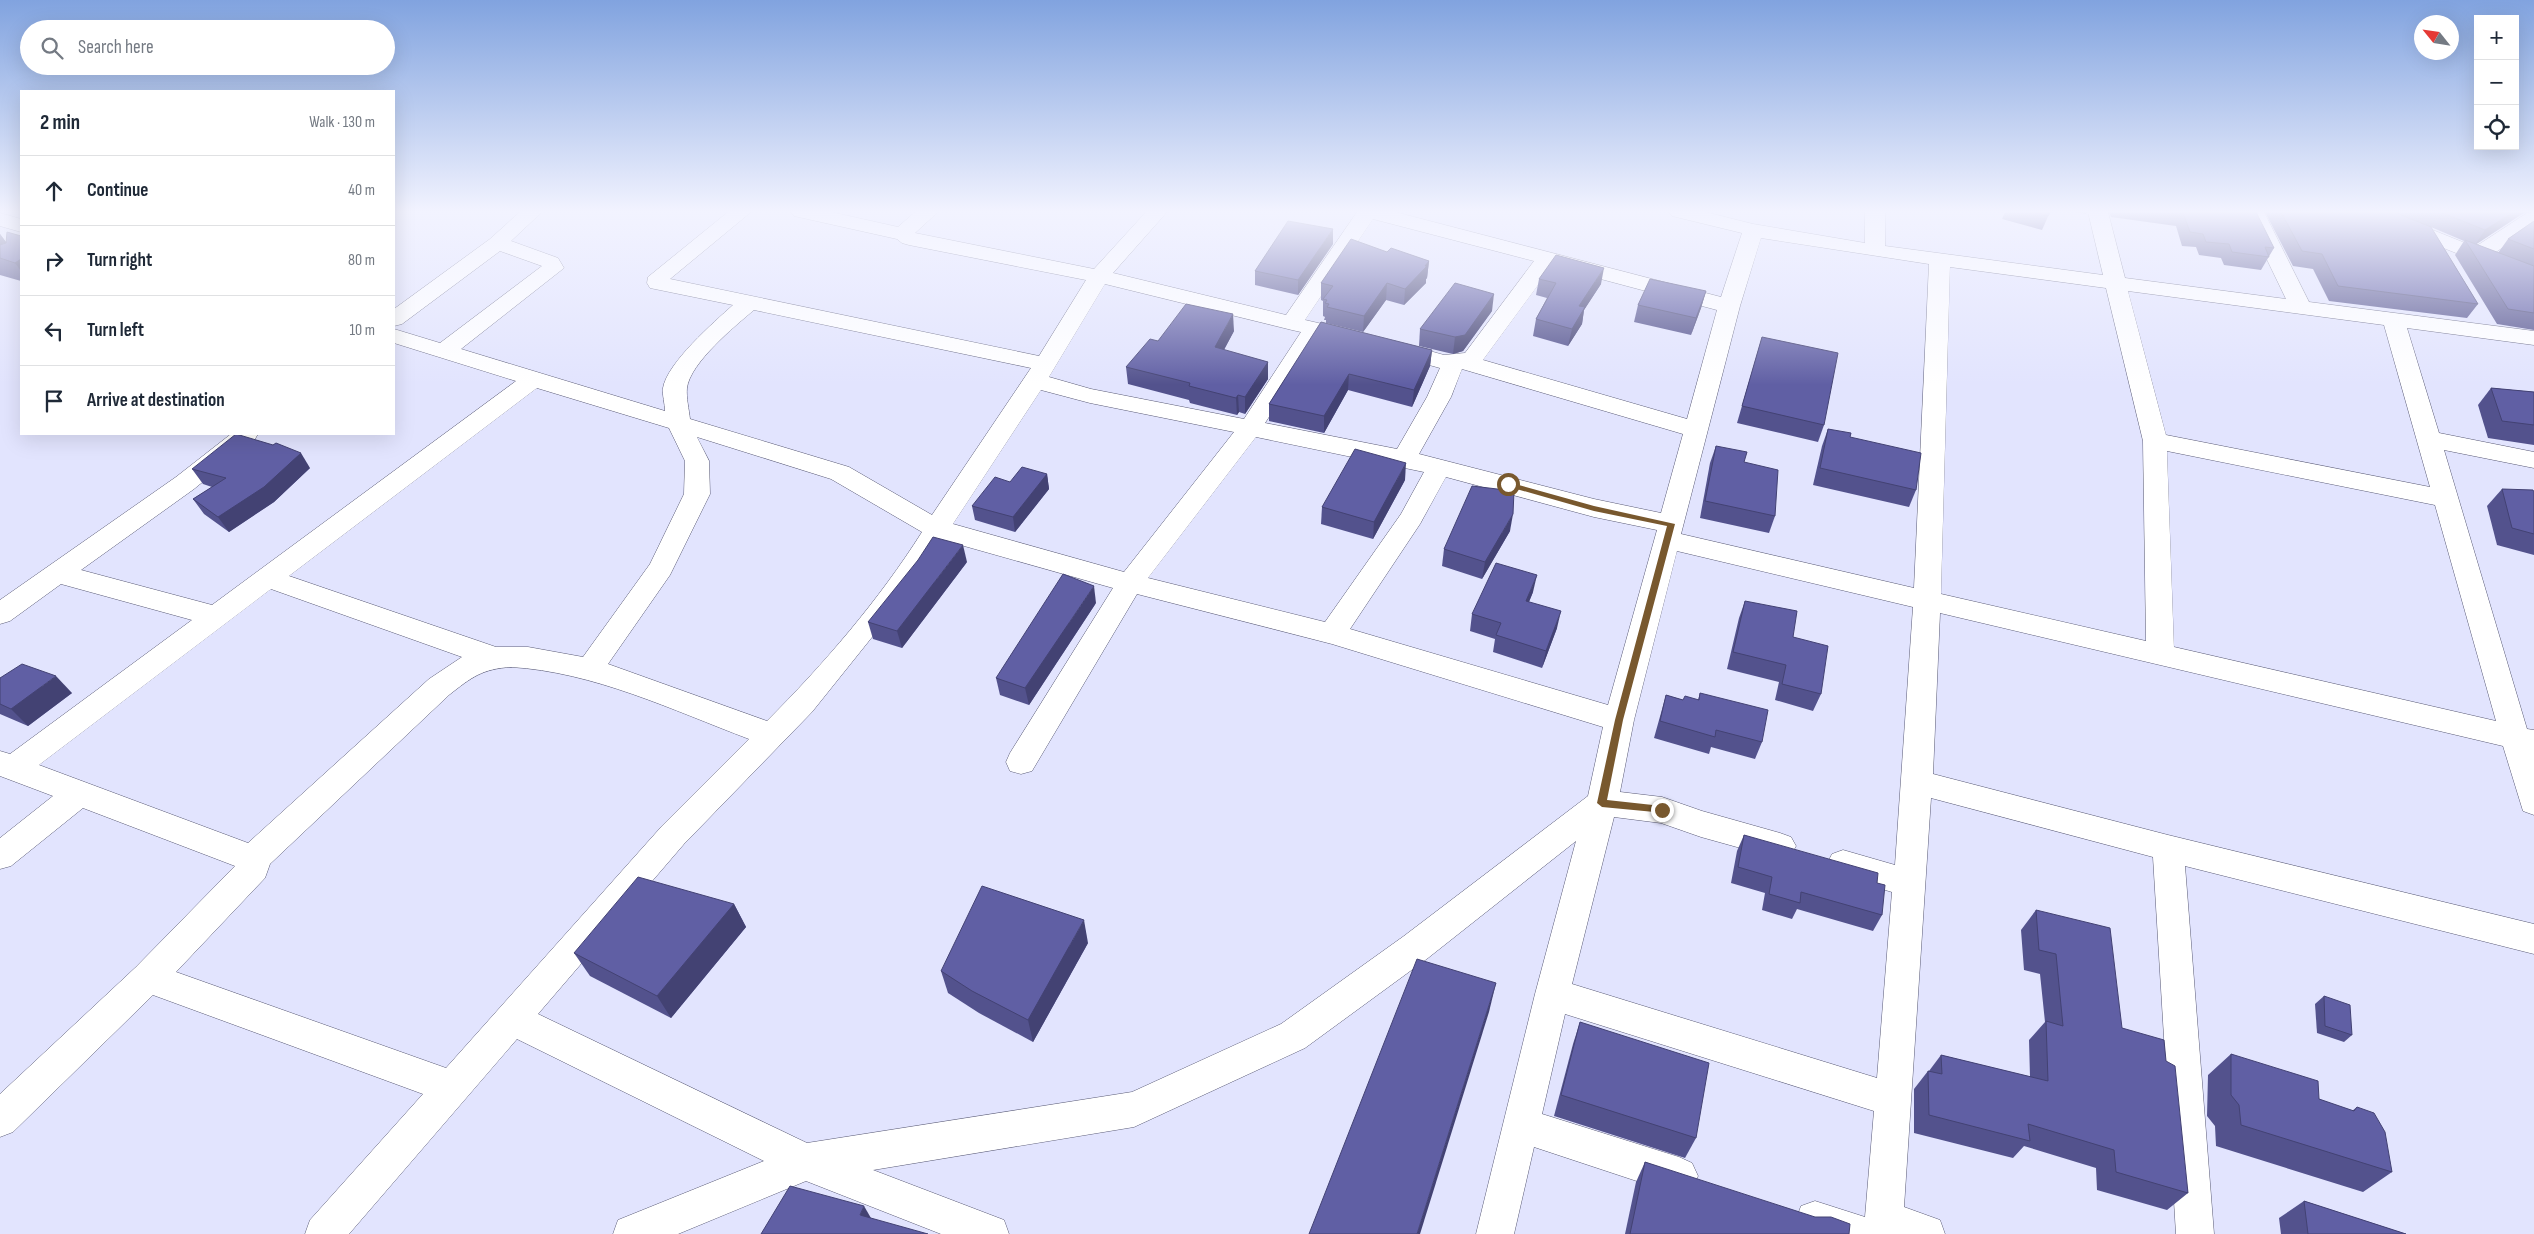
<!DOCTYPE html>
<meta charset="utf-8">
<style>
:root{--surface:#fff;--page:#f6f6f7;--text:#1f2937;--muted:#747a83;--line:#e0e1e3}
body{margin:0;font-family:"Sofia Sans Condensed",sans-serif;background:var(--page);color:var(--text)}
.controls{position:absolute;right:15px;top:15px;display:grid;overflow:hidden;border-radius:0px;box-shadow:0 5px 20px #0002}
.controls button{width:45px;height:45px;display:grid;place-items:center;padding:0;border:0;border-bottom:1px solid var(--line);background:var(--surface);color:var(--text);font:25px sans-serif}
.compass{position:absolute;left:2414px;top:15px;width:45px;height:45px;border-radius:50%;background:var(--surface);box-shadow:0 5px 20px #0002;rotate:300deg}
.stop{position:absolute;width:15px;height:15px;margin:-11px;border:4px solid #78582e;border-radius:50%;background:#fff}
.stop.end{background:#78582e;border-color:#fff;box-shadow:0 1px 5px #0008}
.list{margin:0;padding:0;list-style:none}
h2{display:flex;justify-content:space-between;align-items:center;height:65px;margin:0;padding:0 20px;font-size:21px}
h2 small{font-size:16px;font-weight:400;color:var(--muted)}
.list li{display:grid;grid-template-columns:32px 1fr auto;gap:15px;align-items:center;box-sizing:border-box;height:70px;padding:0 20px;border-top:1px solid var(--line)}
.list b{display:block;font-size:19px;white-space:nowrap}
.list em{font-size:16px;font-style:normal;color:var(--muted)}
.icon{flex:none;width:28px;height:28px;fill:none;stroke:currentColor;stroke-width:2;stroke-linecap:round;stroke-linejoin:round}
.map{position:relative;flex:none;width:2534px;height:1234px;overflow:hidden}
.search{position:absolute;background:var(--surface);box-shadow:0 5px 20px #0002;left:20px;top:20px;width:375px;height:55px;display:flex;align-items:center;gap:12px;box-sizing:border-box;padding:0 18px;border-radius:28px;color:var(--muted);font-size:19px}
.panel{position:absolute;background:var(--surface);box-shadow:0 5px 20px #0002;left:20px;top:90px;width:375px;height:345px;border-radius:0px}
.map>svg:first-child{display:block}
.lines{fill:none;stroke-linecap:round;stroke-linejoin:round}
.minor-casing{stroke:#5a5b76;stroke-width:1}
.minor{fill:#fff;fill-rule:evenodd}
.wall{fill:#53528d}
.shaded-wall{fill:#434273}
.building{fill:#605fa4;stroke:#434273}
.route{fill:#78582e}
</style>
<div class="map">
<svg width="2534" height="1234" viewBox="0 0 2534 1234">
<rect width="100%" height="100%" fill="#e2e4fe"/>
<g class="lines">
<g class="minor-casing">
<g id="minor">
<path d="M520,212H542L511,241L558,258L564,268L461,349L665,411C665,404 662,395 663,388C667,363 714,322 733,305L650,288L647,283L648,277L728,212H751L670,279L1039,356L1086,280L909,245L902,243L897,239L794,216L791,212H831L898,227L915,212H938L915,233L1094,269L1146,212H1167L1113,273L1286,315L1357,212H1395L1721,297L1742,233L1672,216L1669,212H1705L1753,224L1865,243V212H1885V246L2103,275L2088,212H2108L2125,278L2286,299L2244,212H2264L2309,302L2534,331V345L2407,328L2439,433L2534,452V468L2444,450L2527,729L2534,730V815L2523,811L2503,746L1940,613L1933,774L2168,835L2534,924V954L2185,866L2214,1234H2176L2153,857L1931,798L1904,1207L1940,1220L1945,1234H1801L1796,1220L1801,1206L1815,1201L1865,1217L1874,1111L1565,1014L1542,1114L1679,1157L1692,1163L1698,1176L1692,1189L1679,1195L1534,1147L1514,1234H1476L1535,994L1576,841L1428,958L1305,1048L1134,1127L873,1170L1004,1220L1009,1234H941L806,1181L678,1234H613L618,1220L764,1161L517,1039L349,1234H305L310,1220L423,1094L153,995L13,1132L0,1137V1094L136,967L235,866L83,808L11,866L0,869V838L53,796L0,776V751L10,754L192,620L61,584L10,621L0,624V600L176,477L231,434H258L255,439L194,489L81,570L212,605L516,381L394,343V329L440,343L542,266L500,251L402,324L394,326V309L490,239ZM1373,219L1534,261L1465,353L1444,355L1394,341L1386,343L1383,348L1386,353L1440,368L1427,397L1397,449L1265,423L1321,337L1354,345L1362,343L1365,338L1362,333L1305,320ZM1761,238L1929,264L1914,588L1681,534L1740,306ZM1552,266L1717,310L1687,419L1483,360ZM1950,267L2106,288L2143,441L2146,641L1941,594ZM1105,284L1292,330L1301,332L1244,419L1091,389L1049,377ZM2128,291L2384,325L2430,487L2166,435ZM754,310L1031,368L932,515L849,467L690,419C689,409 686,398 687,388C690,363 735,326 754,310ZM1462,369L1683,434L1661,513L1594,499L1419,454L1451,397ZM537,388L669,428L685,461L684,494L650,564L583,657L528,647H496L289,576ZM1041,390L1090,403L1234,432L1124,572L953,524ZM697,437L831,479L922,532C879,600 824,664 767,721L608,664L670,575L710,494L709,461ZM1256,437L1424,472L1401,514L1325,622L1148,578ZM2167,451L2435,505L2496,721L2174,647ZM1446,477L1594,517L1657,530L1608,705L1350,629L1420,524ZM943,540L1113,588L1010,753L1006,762L1010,771L1021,774L1032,771L1137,594L1332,644L1603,727L1588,796L1404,936L1281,1024L1132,1092L807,1143L538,1014L684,844L812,712L921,576ZM1677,551L1913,607L1895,865L1843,850L1832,854L1827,864L1832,874L1892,892L1877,1078L1572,984L1614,817L1661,823L1701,837L1780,859L1791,855L1796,846L1791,837L1780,833L1702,811L1662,797L1620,792L1634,720ZM271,589L462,657L429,679L248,843L39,765ZM511,667C594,672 672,710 749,739L662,826L446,1068L176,972L265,878L270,864L449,695C472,677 482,669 511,667Z"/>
<polygon points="2360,212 2388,212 2475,247 2527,213 2534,212 2534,226 2493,254 2534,270 2534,284 2363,216"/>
<polygon points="0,213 21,219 21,232 0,226"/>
</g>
</g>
<use href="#minor" class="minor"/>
</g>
<g class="wall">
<polygon points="2005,212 2050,212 2042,230 2002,219"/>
<polygon points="2076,212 2087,212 2086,214"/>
<polygon points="2109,212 2256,212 2274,248 2261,270 2224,265 2221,258 2199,255 2196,247 2182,246 2176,226 2111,217"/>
<polygon points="2265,212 2525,212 2476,244 2498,253 2508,239 2534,221 2534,330 2497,324 2455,255 2464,241 2431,227 2478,304 2467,318 2329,301 2313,269 2293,266"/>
<polygon points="0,234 6,242 21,236 21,281 0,275"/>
<polygon points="1333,244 1298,295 1255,285 1255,271"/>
<polygon points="1387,252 1429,261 1427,278 1426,279 1426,283 1404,305 1386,300 1363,332 1326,323 1326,320 1324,320 1325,317 1323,316 1323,301 1321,300 1321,283"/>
<polygon points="1539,279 1601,284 1584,310 1582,324 1568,346 1533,336 1536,319 1547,298 1536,295"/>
<polygon points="1706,291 1701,308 1691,335 1634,322 1638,305"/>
<polygon points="1492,311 1463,351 1453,354 1419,346 1420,329"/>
<polygon points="1321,322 1432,350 1430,366 1412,407 1348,390 1324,433 1269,421 1269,404"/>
<polygon points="1234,331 1224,350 1268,362 1268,379 1245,414 1239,412 1237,415 1190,403 1189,400 1128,384 1126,367 1158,341"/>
<polygon points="1762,337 1824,425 1818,442 1737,423"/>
<polygon points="2491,388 2534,392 2534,445 2488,438 2478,405"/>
<polygon points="1828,429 1850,437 1916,490 1909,507 1813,485 1822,446"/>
<polygon points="1716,446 1744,462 1775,516 1769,533 1700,518 1710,463"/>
<polygon points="310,468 274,502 229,532 204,514 193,499 212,487 203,484 192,469"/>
<polygon points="1047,474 1049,489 1015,532 975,520 972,506 1010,482"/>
<polygon points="1405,480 1373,539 1321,524 1322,507"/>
<polygon points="2502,489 2534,492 2534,555 2497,545 2487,506"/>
<polygon points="1510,531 1482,579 1442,566 1444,549"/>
<polygon points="967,562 902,648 873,639 868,622"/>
<polygon points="1533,592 1529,602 1557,628 1542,668 1493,652 1495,639 1470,631 1472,614"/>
<polygon points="1745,601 1793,637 1821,694 1813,711 1775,700 1779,682 1727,669 1739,618"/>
<polygon points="1096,603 1029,705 1000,695 996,678"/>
<polygon points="0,678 72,693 28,726 0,714"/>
<polygon points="1700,693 1762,742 1755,759 1711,747 1709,754 1654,738 1666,695 1683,700 1698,700"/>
<polygon points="1744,835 1877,883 1882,915 1873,931 1797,909 1792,919 1762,910 1765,893 1731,883 1737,851"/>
<polygon points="734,904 746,927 671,1018 590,976 574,953"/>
<polygon points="2036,910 2122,1028 2166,1061 2188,1193 2167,1210 2097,1190 2096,1168 2024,1146 2013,1158 1914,1133 1914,1089 1928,1071 1929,1071 1941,1055 2030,1077 2029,1040 2045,1022 2040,974 2024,970 2021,930"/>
<polygon points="1088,943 1033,1042 979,1013 948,993 941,971"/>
<polygon points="2324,996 2352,1035 2344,1042 2317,1033 2315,1004"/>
<polygon points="1580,1022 1696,1138 1685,1158 1554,1116 1573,1044"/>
<polygon points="2231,1054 2319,1099 2352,1111 2357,1107 2392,1172 2363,1192 2216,1146 2215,1126 2207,1116 2208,1075"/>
<polygon points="1645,1162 1849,1234 1625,1234 1636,1182"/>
<polygon points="2304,1201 2406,1234 2281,1234 2279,1218"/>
</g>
<g class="shaded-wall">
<polygon points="2513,212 2525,212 2475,245 2485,230"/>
<polygon points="1333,229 1333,244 1298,295 1298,280"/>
<polygon points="0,234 11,249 0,255"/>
<polygon points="21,259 21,271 15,263"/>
<polygon points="1429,261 1427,278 1426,279 1426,283 1404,305 1405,289"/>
<polygon points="1604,268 1601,284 1584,310 1582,324 1568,346 1572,329 1579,306"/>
<polygon points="1387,283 1386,300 1363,332 1364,316"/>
<polygon points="1706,291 1701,308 1691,335 1696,318"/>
<polygon points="1494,294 1492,311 1463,351 1453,354 1455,337"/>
<polygon points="1233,314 1234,331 1216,364 1215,347"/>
<polygon points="1432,350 1430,366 1412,407 1414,390"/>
<polygon points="1268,362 1268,379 1245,414 1245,397"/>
<polygon points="1349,374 1348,390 1324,433 1324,416"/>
<polygon points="1238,395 1239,412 1237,415 1236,398"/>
<polygon points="301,453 310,468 274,502 229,532 218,517"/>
<polygon points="1406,463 1405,480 1373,539 1374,522"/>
<polygon points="1047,474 1049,489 1015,532 1013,517"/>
<polygon points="1513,514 1510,531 1482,579 1485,562"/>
<polygon points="963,545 967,562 902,648 897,631"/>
<polygon points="1537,575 1533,592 1522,618 1526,601"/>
<polygon points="1094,586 1096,603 1029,705 1025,688"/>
<polygon points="1561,611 1557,628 1542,668 1546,651"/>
<polygon points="56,676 72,693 28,726 11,709"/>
<polygon points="734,904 746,927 671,1018 657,996"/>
<polygon points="1084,920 1088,943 1033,1042 1028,1020"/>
<polygon points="1496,983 1489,1012 1420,1234 1417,1234"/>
<polygon points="864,1206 875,1225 860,1215"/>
</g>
<g class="building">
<polygon points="2031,212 2050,212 2048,216"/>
<polygon points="2175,212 2256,212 2274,248 2265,247 2269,257 2232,252 2229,244 2206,242 2203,234 2190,232 2183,213"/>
<polygon points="2281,212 2394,212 2431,227 2478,304 2338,286 2322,254 2302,251"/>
<polygon points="2440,212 2513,212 2485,230"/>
<polygon points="1288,221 1333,229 1298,280 1255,271"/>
<polygon points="2534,221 2534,249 2508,239"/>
<polygon points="7,232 21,236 21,259 15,263 0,258 0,245 6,243"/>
<polygon points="1351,239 1387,252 1391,248 1429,261 1425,266 1427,266 1405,289 1387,283 1364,316 1327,307 1329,304 1325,303 1327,300 1323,299 1333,286 1321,283"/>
<polygon points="2465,240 2534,266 2534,313 2508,309"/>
<polygon points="1556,255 1604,268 1579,306 1585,307 1572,329 1536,319 1556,283 1539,279"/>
<polygon points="1650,279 1706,291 1696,318 1638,305"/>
<polygon points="1455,283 1494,294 1465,335 1455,337 1420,329"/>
<polygon points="1186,304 1233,314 1215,347 1268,362 1245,397 1238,395 1236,398 1189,386 1190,383 1126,367 1150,339 1158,341"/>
<polygon points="1321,322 1432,350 1414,390 1349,374 1324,416 1269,404"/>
<polygon points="1762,337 1838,353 1824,425 1742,406"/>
<polygon points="2491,388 2534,392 2534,425 2502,421"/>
<polygon points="1828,429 1851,433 1850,437 1921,453 1916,490 1820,468"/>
<polygon points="236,434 273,445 276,443 301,453 264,487 218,517 193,499 226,478 192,469"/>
<polygon points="1716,446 1747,452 1744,462 1778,470 1775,516 1705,501"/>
<polygon points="1355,449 1406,463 1374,522 1322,507"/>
<polygon points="1022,467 1047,474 1013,517 972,506 995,477 1010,482"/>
<polygon points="1472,486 1514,491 1513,514 1485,562 1444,549"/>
<polygon points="2502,489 2533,490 2534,492 2534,534 2512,528"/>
<polygon points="933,537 963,545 897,631 868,622 918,560"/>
<polygon points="1496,563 1537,575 1526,601 1561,611 1546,651 1496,635 1501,623 1472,614"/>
<polygon points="1063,574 1094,586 1025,688 996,678"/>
<polygon points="1745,601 1797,611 1793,637 1828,646 1821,694 1782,684 1786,665 1733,652"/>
<polygon points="22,664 56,676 11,709 0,704 0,678"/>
<polygon points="1700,693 1768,710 1762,742 1716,730 1715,737 1660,721 1666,695 1683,700 1685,696 1699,700"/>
<polygon points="1744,835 1878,873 1877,883 1885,885 1882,915 1801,892 1800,903 1769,894 1772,877 1738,867"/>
<polygon points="638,877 734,904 657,996 574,953"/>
<polygon points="982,886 1084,920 1028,1020 972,991 941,971"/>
<polygon points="2036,910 2110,928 2122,1028 2164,1040 2166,1061 2175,1066 2188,1193 2116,1172 2114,1150 2028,1124 2030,1141 1929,1115 1928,1071 1942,1074 1941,1055 2048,1081 2046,1021 2063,1026 2056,954 2039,950"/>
<polygon points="1417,959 1496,983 1417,1234 1309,1234"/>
<polygon points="2324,996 2350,1005 2352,1035 2325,1026"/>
<polygon points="1580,1022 1709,1063 1696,1138 1561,1095"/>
<polygon points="2231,1054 2318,1081 2319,1099 2354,1111 2357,1107 2374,1113 2385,1132 2392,1172 2241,1125 2239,1105 2231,1095"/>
<polygon points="1645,1162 1815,1217 1831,1217 1850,1224 1849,1234 1630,1234"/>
<polygon points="790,1186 864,1206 860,1215 928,1234 761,1234"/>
<polygon points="2304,1201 2406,1234 2308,1234"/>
</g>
<linearGradient id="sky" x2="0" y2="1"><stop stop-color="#81a3df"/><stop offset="0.55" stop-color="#f2f3ff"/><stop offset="1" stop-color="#f2f3ff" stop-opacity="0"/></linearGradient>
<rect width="2534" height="385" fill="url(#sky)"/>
<polygon class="route" points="1508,482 1594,506 1675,524 1623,720 1607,800 1662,806 1665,808 1665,813 1602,807 1597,803 1615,720 1667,526 1594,511 1506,486 1506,483"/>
</svg>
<div class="controls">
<button>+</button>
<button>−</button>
<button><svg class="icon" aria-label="locate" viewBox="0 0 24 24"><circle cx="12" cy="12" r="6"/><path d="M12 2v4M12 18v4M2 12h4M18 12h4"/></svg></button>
</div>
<svg class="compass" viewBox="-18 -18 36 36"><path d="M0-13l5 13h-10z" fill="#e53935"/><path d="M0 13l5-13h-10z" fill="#747a83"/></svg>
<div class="stop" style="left:1508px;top:484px"></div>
<div class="stop end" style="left:1662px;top:810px"></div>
<div class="search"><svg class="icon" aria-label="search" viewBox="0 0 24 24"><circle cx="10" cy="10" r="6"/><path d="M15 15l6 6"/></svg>Search here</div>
<section class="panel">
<h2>2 min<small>Walk · 130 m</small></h2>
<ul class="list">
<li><svg class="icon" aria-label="ahead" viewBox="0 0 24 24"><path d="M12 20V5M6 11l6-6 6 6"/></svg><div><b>Continue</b></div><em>40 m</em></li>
<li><svg class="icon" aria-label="right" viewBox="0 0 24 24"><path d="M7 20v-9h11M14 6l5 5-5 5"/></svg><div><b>Turn right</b></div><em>80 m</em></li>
<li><svg class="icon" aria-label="left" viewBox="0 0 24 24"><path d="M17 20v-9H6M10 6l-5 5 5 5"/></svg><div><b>Turn left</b></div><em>10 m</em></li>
<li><svg class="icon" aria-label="arrive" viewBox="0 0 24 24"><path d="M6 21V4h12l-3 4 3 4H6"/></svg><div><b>Arrive at destination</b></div></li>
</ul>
</section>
</div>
